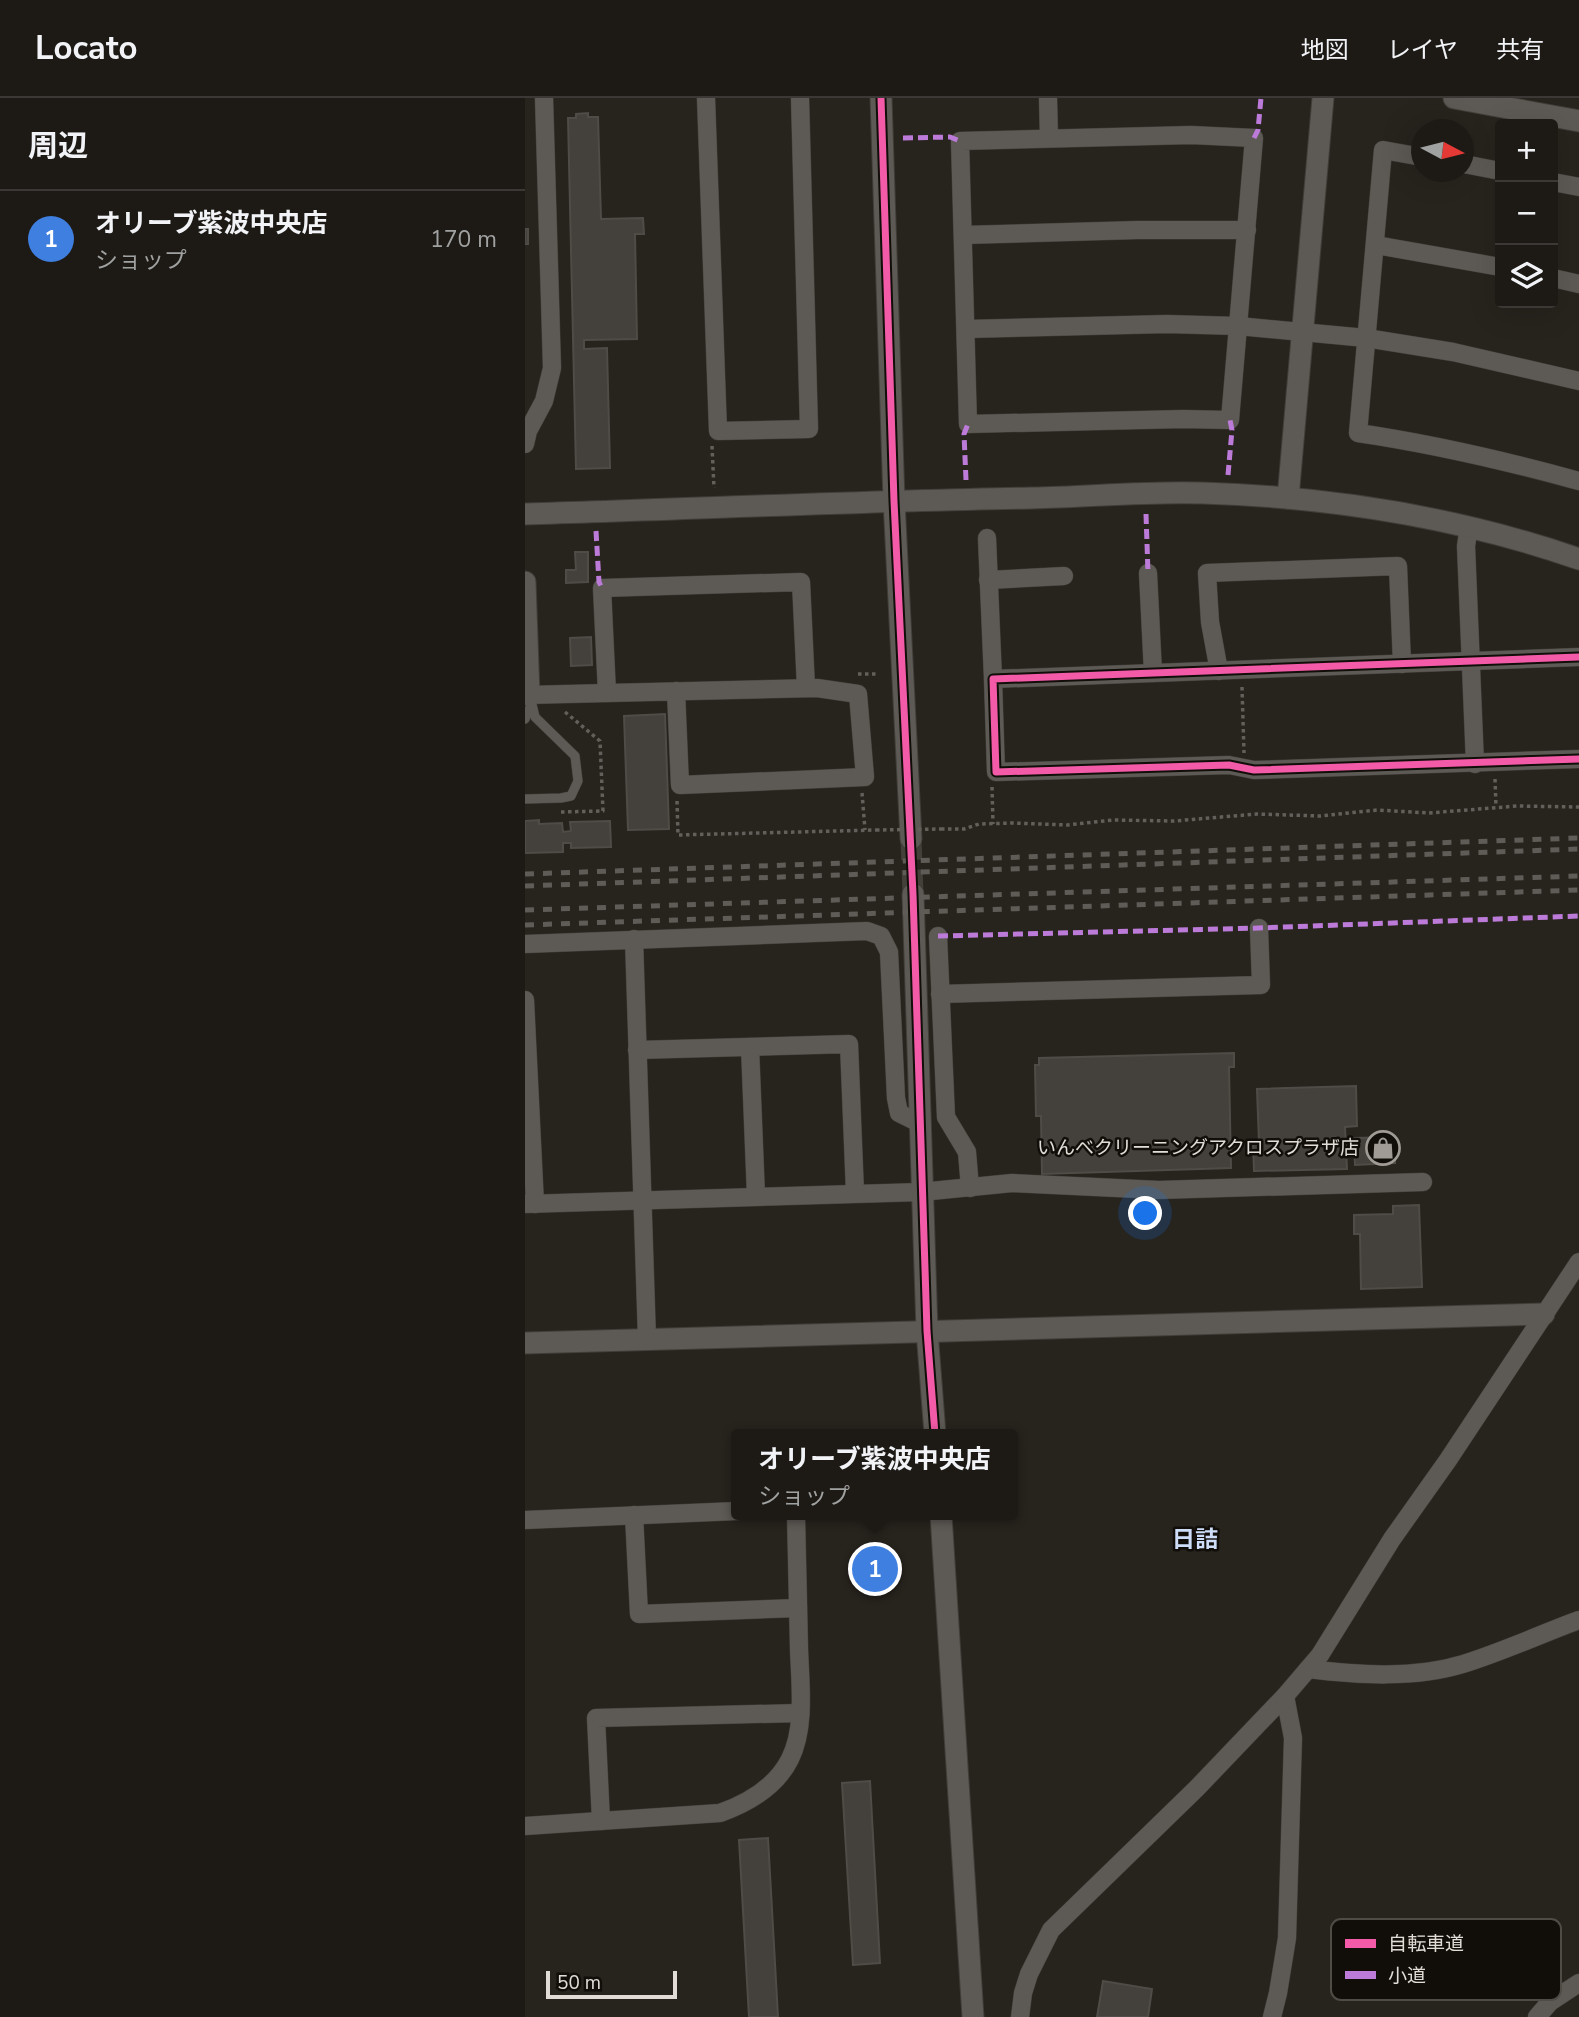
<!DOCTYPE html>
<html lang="ja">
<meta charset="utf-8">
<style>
:root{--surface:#1d1a16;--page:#25231f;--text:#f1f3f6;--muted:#a0a1a1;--line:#3b3835;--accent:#2563eb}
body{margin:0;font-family:"Nunito Sans","Noto Sans JP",sans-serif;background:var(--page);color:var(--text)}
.controls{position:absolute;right:21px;top:21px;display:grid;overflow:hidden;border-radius:7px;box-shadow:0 7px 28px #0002}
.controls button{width:63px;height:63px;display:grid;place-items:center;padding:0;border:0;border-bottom:2px solid var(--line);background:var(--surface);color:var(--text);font:35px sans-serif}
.compass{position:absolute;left:886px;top:21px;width:63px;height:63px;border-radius:50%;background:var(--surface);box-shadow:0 7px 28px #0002;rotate:97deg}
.scale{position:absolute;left:21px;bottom:18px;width:131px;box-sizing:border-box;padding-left:7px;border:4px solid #e1dcd5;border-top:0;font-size:19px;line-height:24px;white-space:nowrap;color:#e1dcd5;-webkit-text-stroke:5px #110e09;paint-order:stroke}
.you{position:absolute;left:621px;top:1116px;width:24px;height:24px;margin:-18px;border:5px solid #fff;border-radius:50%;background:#1a73e8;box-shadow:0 0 0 10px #1a73e833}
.badge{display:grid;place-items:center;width:46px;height:46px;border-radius:50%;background:var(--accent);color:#fff;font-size:23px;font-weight:700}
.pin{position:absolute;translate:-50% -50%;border:4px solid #fff;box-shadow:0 2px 7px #0006}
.popup{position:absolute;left:206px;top:1331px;width:287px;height:91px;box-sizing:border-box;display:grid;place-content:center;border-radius:7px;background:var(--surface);filter:drop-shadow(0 2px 5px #0005);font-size:23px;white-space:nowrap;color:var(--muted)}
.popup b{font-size:26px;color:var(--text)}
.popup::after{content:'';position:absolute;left:50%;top:100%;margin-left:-14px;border:14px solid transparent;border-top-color:var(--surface)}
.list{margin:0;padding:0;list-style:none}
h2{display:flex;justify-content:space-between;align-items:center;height:91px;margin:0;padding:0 28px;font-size:30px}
h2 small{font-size:23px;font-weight:400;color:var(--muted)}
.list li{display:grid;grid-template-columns:46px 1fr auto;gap:21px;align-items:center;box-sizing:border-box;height:98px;padding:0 28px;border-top:2px solid var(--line)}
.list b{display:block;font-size:26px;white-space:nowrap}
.list p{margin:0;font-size:23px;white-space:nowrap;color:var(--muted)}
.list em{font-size:23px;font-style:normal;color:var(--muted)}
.icon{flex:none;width:38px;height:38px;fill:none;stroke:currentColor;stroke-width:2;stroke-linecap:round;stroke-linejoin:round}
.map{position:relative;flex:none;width:1054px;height:1919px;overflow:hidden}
header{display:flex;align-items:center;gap:42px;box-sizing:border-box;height:98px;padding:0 35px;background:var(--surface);border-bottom:2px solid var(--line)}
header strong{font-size:33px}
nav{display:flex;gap:38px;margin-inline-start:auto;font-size:24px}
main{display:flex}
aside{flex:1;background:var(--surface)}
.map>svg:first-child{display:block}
.building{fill:#44403c;stroke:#4f4b46;stroke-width:2}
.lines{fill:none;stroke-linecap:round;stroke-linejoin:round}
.tertiary-tunnel{stroke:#433f39;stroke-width:21;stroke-dasharray:21 10;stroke-linecap:butt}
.service-casing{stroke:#413e39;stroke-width:10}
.minor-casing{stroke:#413e39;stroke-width:19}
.tertiary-casing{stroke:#413e39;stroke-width:23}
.path{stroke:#635f5b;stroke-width:3.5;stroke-dasharray:3.5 3.5;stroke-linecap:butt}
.service{stroke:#5d5a55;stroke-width:9}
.minor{stroke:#5d5a55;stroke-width:18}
.tertiary{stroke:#5d5a55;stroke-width:21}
.rail{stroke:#5f5c58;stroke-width:5;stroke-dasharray:9 9;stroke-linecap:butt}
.path-bridge{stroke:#635f5b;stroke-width:3.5;stroke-dasharray:3.5 3.5;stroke-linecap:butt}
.quiet{stroke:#bd7bd9;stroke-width:5;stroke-dasharray:10 5;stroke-linecap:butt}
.cycleway-casing{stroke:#110e09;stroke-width:11}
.cycleway{stroke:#f35aa7;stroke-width:7}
.labels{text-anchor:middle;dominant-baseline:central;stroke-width:5;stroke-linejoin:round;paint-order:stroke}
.poi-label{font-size:19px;fill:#e1dcd5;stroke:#110e09;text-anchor:end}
.quarter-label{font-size:23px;font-weight:bold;fill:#cdddf7;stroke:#110e09}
.key{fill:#110e09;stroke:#4f4c46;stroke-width:2}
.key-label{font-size:19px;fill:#e1dcd5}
</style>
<header>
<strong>Locato</strong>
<nav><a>地図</a><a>レイヤ</a><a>共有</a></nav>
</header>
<main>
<aside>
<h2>周辺<small></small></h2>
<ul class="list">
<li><span class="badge" style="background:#3f7fe0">1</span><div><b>オリーブ紫波中央店</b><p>ショップ</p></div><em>170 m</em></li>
</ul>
</aside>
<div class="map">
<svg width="1054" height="1919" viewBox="0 0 1054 1919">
<rect width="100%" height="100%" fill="#27231d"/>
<g class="building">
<polygon points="63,15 63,19 73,19 76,121 118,120 119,136 110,136 112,241 59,242 59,251 82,250 85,370 51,371 43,20 51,20 51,16"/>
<rect x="0" y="131" width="3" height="15"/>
<polygon points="50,454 63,454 63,484 41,485 41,472 51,472"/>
<polygon points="66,539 67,567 46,568 45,540"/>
<polygon points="140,616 144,731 103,732 99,618"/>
<polygon points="14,722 14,726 37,725 38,734 46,733 45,724 85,723 86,749 46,750 46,745 38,745 38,754 0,755 0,723"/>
<polygon points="709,955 709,969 704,969 706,1070 517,1076 516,1018 511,1018 510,967 514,967 514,960"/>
<polygon points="831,988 832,1028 820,1029 822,1071 729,1073 728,1044 734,1044 732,991"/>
<polygon points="870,1039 870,1065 830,1067 829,1040"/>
<polygon points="894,1107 897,1189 836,1191 835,1136 829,1136 829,1117 868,1116 868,1108"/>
<polygon points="345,1683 355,1865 328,1867 317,1685"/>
<polygon points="243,1740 253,1919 224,1919 214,1742"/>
<polygon points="578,1883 627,1891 623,1919 572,1919"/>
</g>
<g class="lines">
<polyline class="tertiary-tunnel" points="386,741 388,796"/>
<g class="service-casing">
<g id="service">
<polyline points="0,621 6,607"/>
<polyline points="0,701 36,700 46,698 53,683 50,658 10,619 5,598"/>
</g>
</g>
<g class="minor-casing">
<g id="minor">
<polyline points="181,0 193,333 284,331 275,0"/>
<polyline points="523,0 524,40"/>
<polygon points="666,37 729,40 705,322 658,321 443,326 435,43"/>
<path d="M897,59L858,52L833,335C908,346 981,363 1054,383"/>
<polyline points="939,66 975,73"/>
<polyline points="1028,84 1054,89"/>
<polyline points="438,137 613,132 722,132"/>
<polyline points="851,147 975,169"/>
<polyline points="1028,180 1054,186"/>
<polyline points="441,231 642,226 713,228 841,240 928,254 1054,283"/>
<polyline points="0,346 3,333 19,303 27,270 19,0"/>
<polyline points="944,428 941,448 950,666"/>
<polyline points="462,440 468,581"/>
<polyline points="623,475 628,575"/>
<polyline points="463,482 539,478"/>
<polyline points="1054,559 468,581 471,674 704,667 729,672 1054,661"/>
<polyline points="694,573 685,524 682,475 873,468 877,566"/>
<polyline points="82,595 77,490 276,484 281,590"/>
<polyline points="0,597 292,590 333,596 340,679 155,687 151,593"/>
<polyline points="413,838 421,1019 442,1054 445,1090"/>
<polyline points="109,841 122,1241"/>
<polyline points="0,846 342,833 356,838 364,854 371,1000 374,1015 394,1025"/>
<polyline points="415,896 736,887 734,830"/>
<polyline points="0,902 10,1106"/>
<polyline points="225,949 231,1098"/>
<polyline points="112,952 324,946 330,1095"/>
<polyline points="0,1106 396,1094 487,1085 634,1092 898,1084"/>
<polyline points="109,1417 114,1516 273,1510"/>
<polyline points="0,1422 212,1413"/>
<path d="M783,1571C833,1577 889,1581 938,1566C977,1554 1016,1536 1054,1522"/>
<polyline points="76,1723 71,1620 274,1615"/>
<path d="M0,1728L195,1715C223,1705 251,1689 265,1661C281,1629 275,1585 274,1550C273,1506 272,1461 271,1417"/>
<polyline points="495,1919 498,1895 504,1876 526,1832 672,1690 760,1598 795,1557 867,1441 923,1362 1054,1164"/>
<polyline points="747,1919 753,1895 762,1840 768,1640 760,1598"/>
<polyline points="1012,1919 1025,1904 1054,1885"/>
</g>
</g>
<g class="tertiary-casing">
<g id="tertiary">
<polyline points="356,0 369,403 386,741"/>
<polyline points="929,0 1054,23"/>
<polyline points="763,400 798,0"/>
<path d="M0,416C169,411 338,403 507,400C563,399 621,393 677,395C805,399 933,419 1054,461"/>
<polyline points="0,484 4,597"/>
<polyline points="388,796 402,1233 410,1336"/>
<polyline points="0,1245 1019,1216"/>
<polyline points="416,1417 448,1919"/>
</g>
</g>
<g class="path">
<polyline points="187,348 189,390"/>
<polyline points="333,576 354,576"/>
<polyline points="717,589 719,655"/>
<polyline points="970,681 971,709"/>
<polyline points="467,689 468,726"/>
<polyline points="337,695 340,732"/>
<polyline points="152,703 153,737 351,732"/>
<polyline points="36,714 78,713 75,643 40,614"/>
<polyline points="416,731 439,731 454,726 488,725 542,727 588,722 649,723 732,716 795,718 852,712 904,715 992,708 1054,709"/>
</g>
<use href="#service" class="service"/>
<use href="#minor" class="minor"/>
<use href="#tertiary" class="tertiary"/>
<g class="rail">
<polyline points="0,776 1054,740"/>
<polyline points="0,788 1054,751"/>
<polyline points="0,812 1054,778"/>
<polyline points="0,827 1054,792"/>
</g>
<polyline class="path-bridge" points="351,732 416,731"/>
<g class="quiet">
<polyline points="378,40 425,39 435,43"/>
<polyline points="729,40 733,32 736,0"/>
<polyline points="703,377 707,332 705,322"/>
<polyline points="441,382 439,336 443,326"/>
<polyline points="621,416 623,475"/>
<polyline points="71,433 74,484 77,490"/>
<polyline points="413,838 734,830 1054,818"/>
</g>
<g class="cycleway-casing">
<g id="cycleway">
<polyline points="356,0 369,403 388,796 402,1233 410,1336"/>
<polyline points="1054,559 468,581 471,674 704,667 729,672 1054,661"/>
</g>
</g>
<use href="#cycleway" class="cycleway"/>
</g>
<defs>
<g id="shop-ring" transform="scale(1.75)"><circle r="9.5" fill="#110e09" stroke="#a09b95" stroke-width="1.5"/><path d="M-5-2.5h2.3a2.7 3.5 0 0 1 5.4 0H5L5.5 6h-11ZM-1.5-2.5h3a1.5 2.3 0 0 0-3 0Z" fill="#a09b95"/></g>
</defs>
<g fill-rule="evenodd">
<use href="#shop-ring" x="858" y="1050"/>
</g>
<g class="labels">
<g class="poi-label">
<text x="834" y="1050">いんべクリーニングアクロスプラザ店</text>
</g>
<g class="quarter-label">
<text x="670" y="1441">日詰</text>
</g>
</g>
<rect x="806" y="1821" width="230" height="81" rx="10" class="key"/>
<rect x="820" y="1841" width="31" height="9" fill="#f35aa7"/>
<rect x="820" y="1873" width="31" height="8" fill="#bd7bd9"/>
<g class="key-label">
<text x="863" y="1852">自転車道</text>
<text x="863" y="1884">小道</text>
</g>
</svg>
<div class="controls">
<button>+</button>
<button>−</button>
<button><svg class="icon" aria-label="layers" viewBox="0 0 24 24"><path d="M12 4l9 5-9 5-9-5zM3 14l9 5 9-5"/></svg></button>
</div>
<svg class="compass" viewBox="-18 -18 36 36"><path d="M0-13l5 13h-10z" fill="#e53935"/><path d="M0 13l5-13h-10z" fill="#a0a1a1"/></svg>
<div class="scale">50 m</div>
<div class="you"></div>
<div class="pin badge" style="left:350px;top:1471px;background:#3f7fe0">1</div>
<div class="popup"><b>オリーブ紫波中央店</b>ショップ</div>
</div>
</main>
